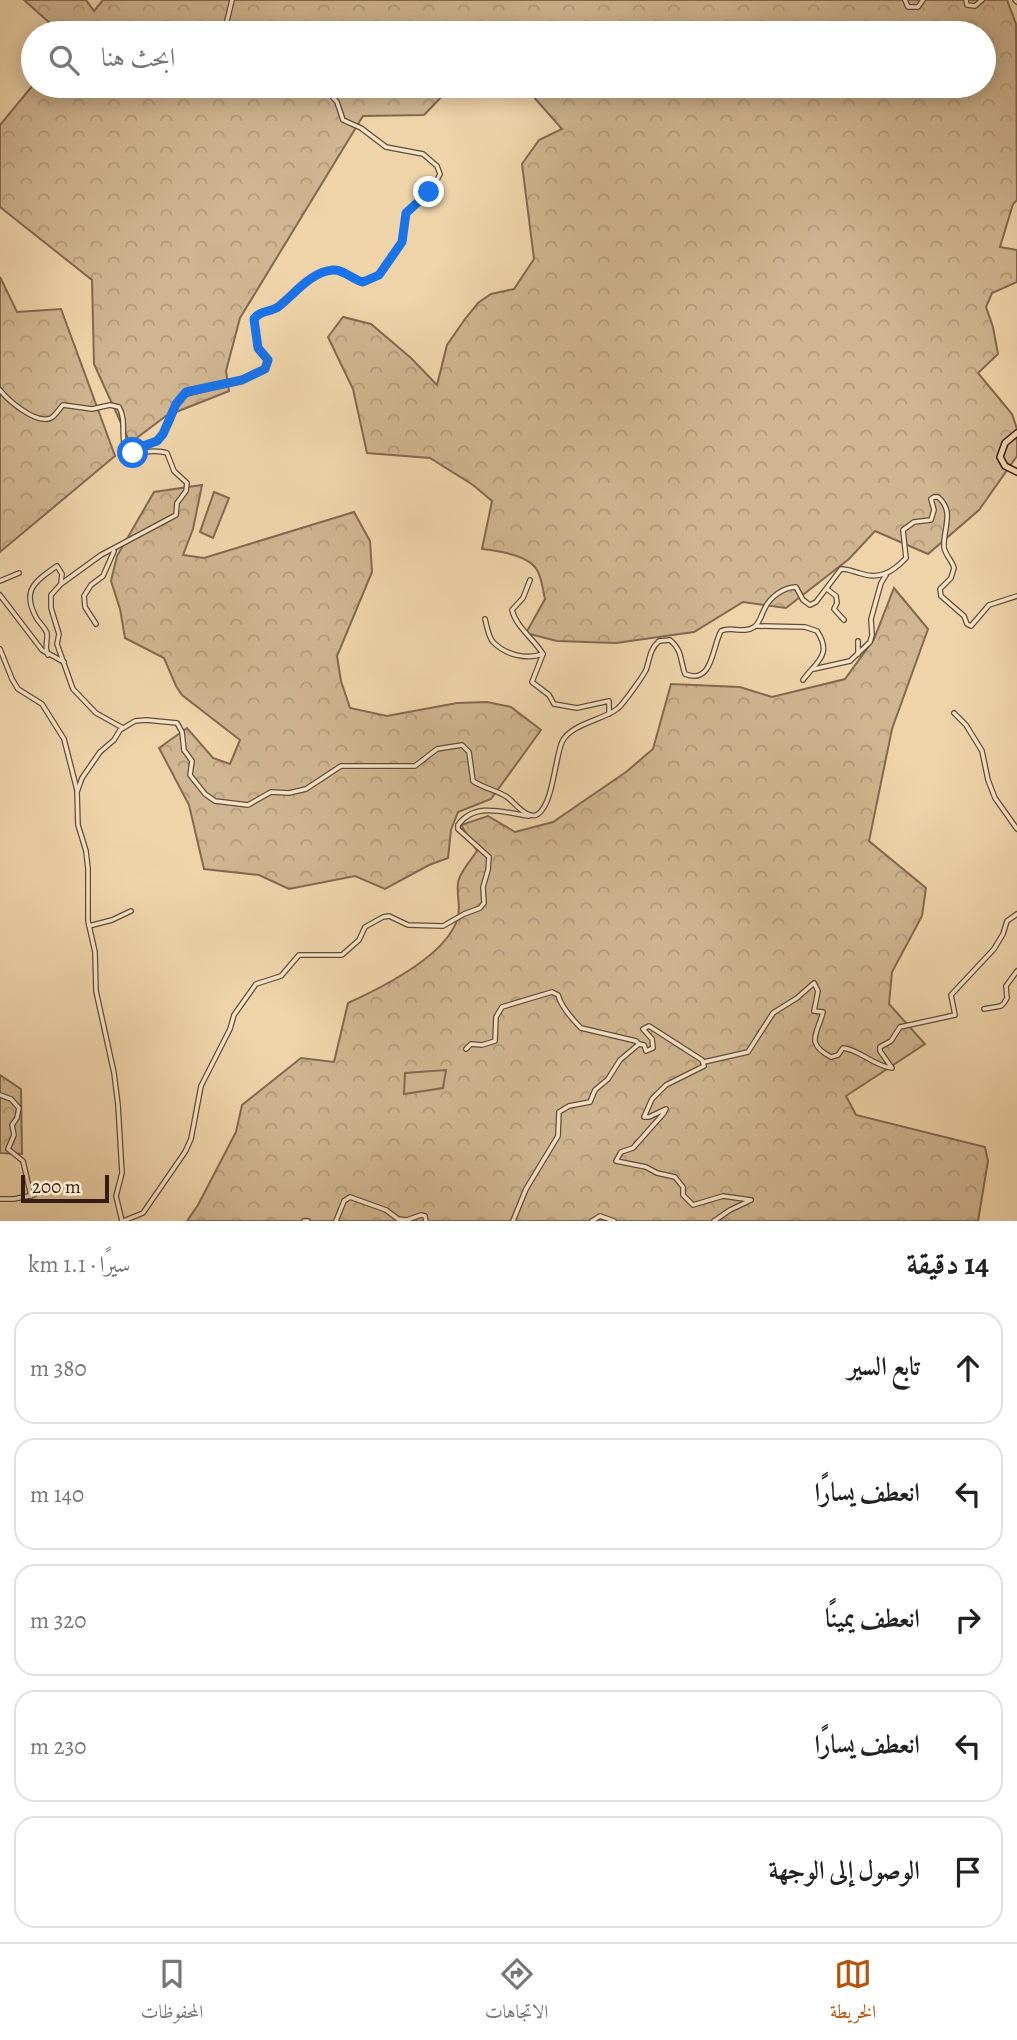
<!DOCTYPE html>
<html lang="ar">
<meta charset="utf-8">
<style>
:root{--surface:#fff;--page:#f6f6f6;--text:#222;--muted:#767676;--line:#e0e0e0;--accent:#b45309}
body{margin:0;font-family:Alegreya,Amiri,serif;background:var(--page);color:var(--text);direction:rtl}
.scale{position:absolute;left:21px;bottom:18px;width:88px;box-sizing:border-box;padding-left:7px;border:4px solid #341d11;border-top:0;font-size:19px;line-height:24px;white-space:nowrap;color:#341d11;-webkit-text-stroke:5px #f5e3c8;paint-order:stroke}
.stop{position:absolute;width:21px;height:21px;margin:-16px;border:5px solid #1a73e8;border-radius:50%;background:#fff}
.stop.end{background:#1a73e8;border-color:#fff;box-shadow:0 2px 7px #0008}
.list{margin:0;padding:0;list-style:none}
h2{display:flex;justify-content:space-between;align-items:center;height:91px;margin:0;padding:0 28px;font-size:30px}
h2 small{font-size:23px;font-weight:400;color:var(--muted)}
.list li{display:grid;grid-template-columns:46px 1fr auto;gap:21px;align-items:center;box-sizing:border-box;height:112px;margin:0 14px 14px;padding:0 14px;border:2px solid var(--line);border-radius:21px}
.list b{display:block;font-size:26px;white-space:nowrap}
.list em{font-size:23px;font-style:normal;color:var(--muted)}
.icon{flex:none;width:38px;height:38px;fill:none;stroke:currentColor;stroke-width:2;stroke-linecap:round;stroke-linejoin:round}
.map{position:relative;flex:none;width:1017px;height:1221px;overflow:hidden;direction:ltr}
.search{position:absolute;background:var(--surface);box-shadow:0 4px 18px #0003;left:21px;right:21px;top:21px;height:77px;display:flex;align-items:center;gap:18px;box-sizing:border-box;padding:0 24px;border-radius:38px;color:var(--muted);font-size:26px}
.sheet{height:721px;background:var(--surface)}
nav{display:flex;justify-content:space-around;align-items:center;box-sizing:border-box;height:98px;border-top:2px solid var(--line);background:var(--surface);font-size:19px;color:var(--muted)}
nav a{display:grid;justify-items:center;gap:4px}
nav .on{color:var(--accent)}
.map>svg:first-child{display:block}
.forest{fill:url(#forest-crowns);stroke:#826950;stroke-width:2}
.park{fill:#cfb590;stroke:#826950;stroke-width:2}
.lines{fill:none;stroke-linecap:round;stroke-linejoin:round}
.minor-casing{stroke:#634b37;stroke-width:6}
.major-casing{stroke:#341d11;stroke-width:8}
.minor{stroke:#f5e3c8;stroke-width:3.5}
.major{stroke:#efd4aa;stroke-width:5}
.route{stroke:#1a73e8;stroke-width:9}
</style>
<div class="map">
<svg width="1017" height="1221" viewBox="0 0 1017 1221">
<defs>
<pattern id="forest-crowns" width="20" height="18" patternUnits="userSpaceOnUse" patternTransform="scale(1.75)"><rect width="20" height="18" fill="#cfb590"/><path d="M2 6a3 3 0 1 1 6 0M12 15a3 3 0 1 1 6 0" fill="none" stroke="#b29b7b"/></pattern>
</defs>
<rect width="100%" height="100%" fill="#efd4aa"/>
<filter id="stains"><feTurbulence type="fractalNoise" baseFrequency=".00286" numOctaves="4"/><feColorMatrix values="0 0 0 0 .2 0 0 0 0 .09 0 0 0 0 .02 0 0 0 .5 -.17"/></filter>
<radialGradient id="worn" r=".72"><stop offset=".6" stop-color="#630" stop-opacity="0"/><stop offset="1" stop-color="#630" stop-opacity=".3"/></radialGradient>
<g class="forest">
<path d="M24,0H86L94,11L103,0H1007L1016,24L1017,200L1013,204L1000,247L1017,250V282L992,293L986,307L993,327L998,354L978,373L1012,414L1017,429V456L979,510L928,554L875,531L849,559L786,608L743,602L694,632L616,643L557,641L526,633L545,599C543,591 542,580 538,572C531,555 498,551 482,549L492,501L473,485L430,458L367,453L353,389L328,337L343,317L371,324L411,358L437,385L447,345L465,319L478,303L491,294L514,289L534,259L522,164L539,140L562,129L524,86H984V33H61Z"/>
<polygon points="33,85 33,86 452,86 424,115 363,116 240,318 226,371 229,391 166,416 130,443 94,364 92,280 0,207 0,125"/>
<polygon points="0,277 17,312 61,309 115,456 0,552"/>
<polygon points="202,485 193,529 183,555 204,558 354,512 370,541 372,572 337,656 341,681 350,708 387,716 457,703 487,702 511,707 541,730 491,799 458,812 451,830 448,858 429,865 385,889 355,876 289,889 259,875 204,869 189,805 159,748 187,728 213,758 230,764 240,740 182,695 176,686 164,658 125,638 120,609 111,581 117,556 154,492"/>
<path d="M894,588L928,629L892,729L869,841L926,888L922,916L892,972L889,1004L925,1044L846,1096L856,1115L985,1147L988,1161L978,1221H187L198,1205L236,1132L242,1105L301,1058L334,1062L348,1003C381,988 445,956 457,920C462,907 456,897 458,883C459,873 471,860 477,851L461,825L488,816L515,832L553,822L626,772L653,749L671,684L740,687L772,697L845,679L874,639Z"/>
<polygon points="0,1075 21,1089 22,1154 0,1153"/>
</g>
<g class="park">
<polygon points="214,492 229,498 213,538 200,532"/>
<polygon points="446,1070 443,1088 404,1094 405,1073"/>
</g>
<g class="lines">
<g class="minor-casing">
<g id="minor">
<polyline points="232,0 226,25 230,27 256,25 282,33"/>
<polyline points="905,0 908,7 918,7 923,0"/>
<polyline points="966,0 967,5 975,6 982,0"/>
<polyline points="1015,0 1017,2"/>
<path d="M0,390C8,400 36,425 51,418C55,416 59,409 63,405L92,409L110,405L119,407C127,421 120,437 126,451C139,455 153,448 167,453L174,471L187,483L186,491L177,503L176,515L101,555L61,584L51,595V608L59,634L57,644L73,689L96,713L123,728"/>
<path d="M136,452C143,444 153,445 161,437C172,425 173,408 182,395L242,380L265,369L268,360L258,348L254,319C259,311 270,312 278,306C294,294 310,272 333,270C343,270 354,280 363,282L379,275L402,242L406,213L435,184L440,174L437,166L423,154L386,147L361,128L343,120L337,102L323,86"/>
<path d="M530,580L523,598L512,610C516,627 533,638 543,654L532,682L549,695L554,704L577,708L609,701V714"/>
<polyline points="0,581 19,573"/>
<polyline points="827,589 836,596 837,603 834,609 844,620"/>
<polyline points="0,595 42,650 64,662"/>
<path d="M485,619C487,626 488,636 493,642C506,655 526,660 543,654"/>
<polyline points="96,624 85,607 84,596 91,585 103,576 114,551"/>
<path d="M756,626L805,627L817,631C833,655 816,662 803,680"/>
<polyline points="858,641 858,654"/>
<polyline points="0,649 12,679 18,689 42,704 64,739 77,790"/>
<path d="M48,655C44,647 48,641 47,633C45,628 40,623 37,619C21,591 34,582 57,566L62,574L61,582"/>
<polyline points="814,669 850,661 870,642 872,635 871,619 881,583 886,575"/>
<polyline points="954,713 966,725 982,751 988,780 995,798 1017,829"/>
<polyline points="89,926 112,920 131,911"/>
<polyline points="984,1009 1001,1006 1004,1003 1007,998 1006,986 1017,971"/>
<polyline points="639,1044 644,1045 646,1051 653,1048 652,1039 643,1029 649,1026 702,1060 704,1066 666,1085 652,1099 644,1117 649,1117 666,1109 664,1113 633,1148 621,1152 616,1161 646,1167 657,1173 675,1177 683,1187 683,1195 693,1205 723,1196 751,1200"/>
<path d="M466,1049L471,1044L482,1045L495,1041L496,1017L502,1007L552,992L558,995C561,1006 572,1019 581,1028L636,1041L639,1044L620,1060L608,1079L595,1090L590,1102L569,1106L559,1112L558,1136L526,1189L513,1221"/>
<path d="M704,1062L748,1052L773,1013L797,998L814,983L818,991L814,1011L823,1012C818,1033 804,1043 831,1057L838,1055L843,1048C861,1050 873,1066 892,1068L880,1051V1047L891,1041L900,1027L955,1015L951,995L994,949L1003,934L1007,921L1017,914"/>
<polyline points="0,1095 11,1099 19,1108 17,1118 12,1125 14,1135 8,1149 23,1161 31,1196"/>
<polyline points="0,1199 14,1199 34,1195"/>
<path d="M122,1221L116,1196L122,1173L118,1105L114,1073L96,991L95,952L88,921V869L86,851L78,825L77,792L82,778L100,752L114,740L120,730L135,721L146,720L177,723L182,732L184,750L192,761L190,775L205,794L215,801L248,805L271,792L289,793L306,789L341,766H415L437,749L462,745L469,752L473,781C483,788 496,790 507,797C514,802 528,821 538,814C553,804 555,758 562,742C570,724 603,720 617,709C622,706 643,676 646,670C650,659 649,650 659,641L670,640C683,651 680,661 685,674C713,685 712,647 721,631C732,626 744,634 754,627C760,623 761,615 765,608C770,597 784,587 796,587L803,600L810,605L816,602L841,569C848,569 852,571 859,573C879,580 892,573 906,558L903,530L914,522L931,520L934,510L931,499L934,497H938C955,511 943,529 944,547C945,555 952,560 954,568L951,578L940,589L941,596L964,616L967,624L971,626L989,605L1017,596"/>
<path d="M123,1221L143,1213L185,1152L191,1139L201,1086L230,1029L234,1015L256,984L281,976L299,955H342L359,940L365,927L383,917L389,916L408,925L443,926L464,914L480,908L484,903L483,887L488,870L489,857L458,829V825C475,801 506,813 529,816"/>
<polyline points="304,1221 308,1221"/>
<polyline points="336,1221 344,1201 350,1197 386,1210 398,1219 407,1220 421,1215 425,1216 426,1221"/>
<polyline points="592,1221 600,1216 614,1221"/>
<polyline points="714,1221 730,1210 749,1201"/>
</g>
</g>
<g class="major-casing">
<polyline id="major" points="1017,433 1005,443 1000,457 1005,466 1017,472"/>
</g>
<use href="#minor" class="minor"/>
<use href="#major" class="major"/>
</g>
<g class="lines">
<path class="route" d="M133,453L143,446L157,441L163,434L176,404L186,392L242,380L265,369L268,360L258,348L254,319C259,311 270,312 278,307C295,294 310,272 333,270C343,269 353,280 363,282L379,275L402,242L406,213L429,192"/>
</g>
<rect width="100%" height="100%" filter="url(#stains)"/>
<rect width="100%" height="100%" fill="url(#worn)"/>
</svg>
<div class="scale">200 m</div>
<div class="stop" style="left:133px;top:453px"></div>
<div class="stop end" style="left:429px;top:192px"></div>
<div class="search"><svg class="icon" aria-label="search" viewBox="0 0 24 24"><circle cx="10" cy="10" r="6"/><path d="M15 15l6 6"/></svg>ابحث هنا</div>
</div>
<section class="sheet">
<h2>14 دقيقة<small>سيرًا · 1.1 km</small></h2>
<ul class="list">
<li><svg class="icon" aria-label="ahead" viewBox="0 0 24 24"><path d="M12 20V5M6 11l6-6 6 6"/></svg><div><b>تابع السير</b></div><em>380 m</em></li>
<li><svg class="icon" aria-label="left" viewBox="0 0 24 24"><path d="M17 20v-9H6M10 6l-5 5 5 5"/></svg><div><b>انعطف يسارًا</b></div><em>140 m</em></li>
<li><svg class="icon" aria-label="right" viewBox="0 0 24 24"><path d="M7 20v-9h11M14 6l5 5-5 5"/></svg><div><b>انعطف يمينًا</b></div><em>320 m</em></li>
<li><svg class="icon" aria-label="left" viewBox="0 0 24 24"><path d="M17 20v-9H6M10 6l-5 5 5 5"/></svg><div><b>انعطف يسارًا</b></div><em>230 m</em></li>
<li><svg class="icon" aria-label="arrive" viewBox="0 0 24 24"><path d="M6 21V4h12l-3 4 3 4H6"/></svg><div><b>الوصول إلى الوجهة</b></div></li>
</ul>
</section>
<nav>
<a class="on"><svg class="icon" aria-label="map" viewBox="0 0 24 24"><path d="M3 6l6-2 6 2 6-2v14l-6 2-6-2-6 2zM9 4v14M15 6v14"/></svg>الخريطة</a>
<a><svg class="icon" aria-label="directions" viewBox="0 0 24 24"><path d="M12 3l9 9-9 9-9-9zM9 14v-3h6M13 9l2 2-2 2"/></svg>الاتجاهات</a>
<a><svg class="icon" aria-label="saved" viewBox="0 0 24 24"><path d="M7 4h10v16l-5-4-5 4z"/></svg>المحفوظات</a>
</nav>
